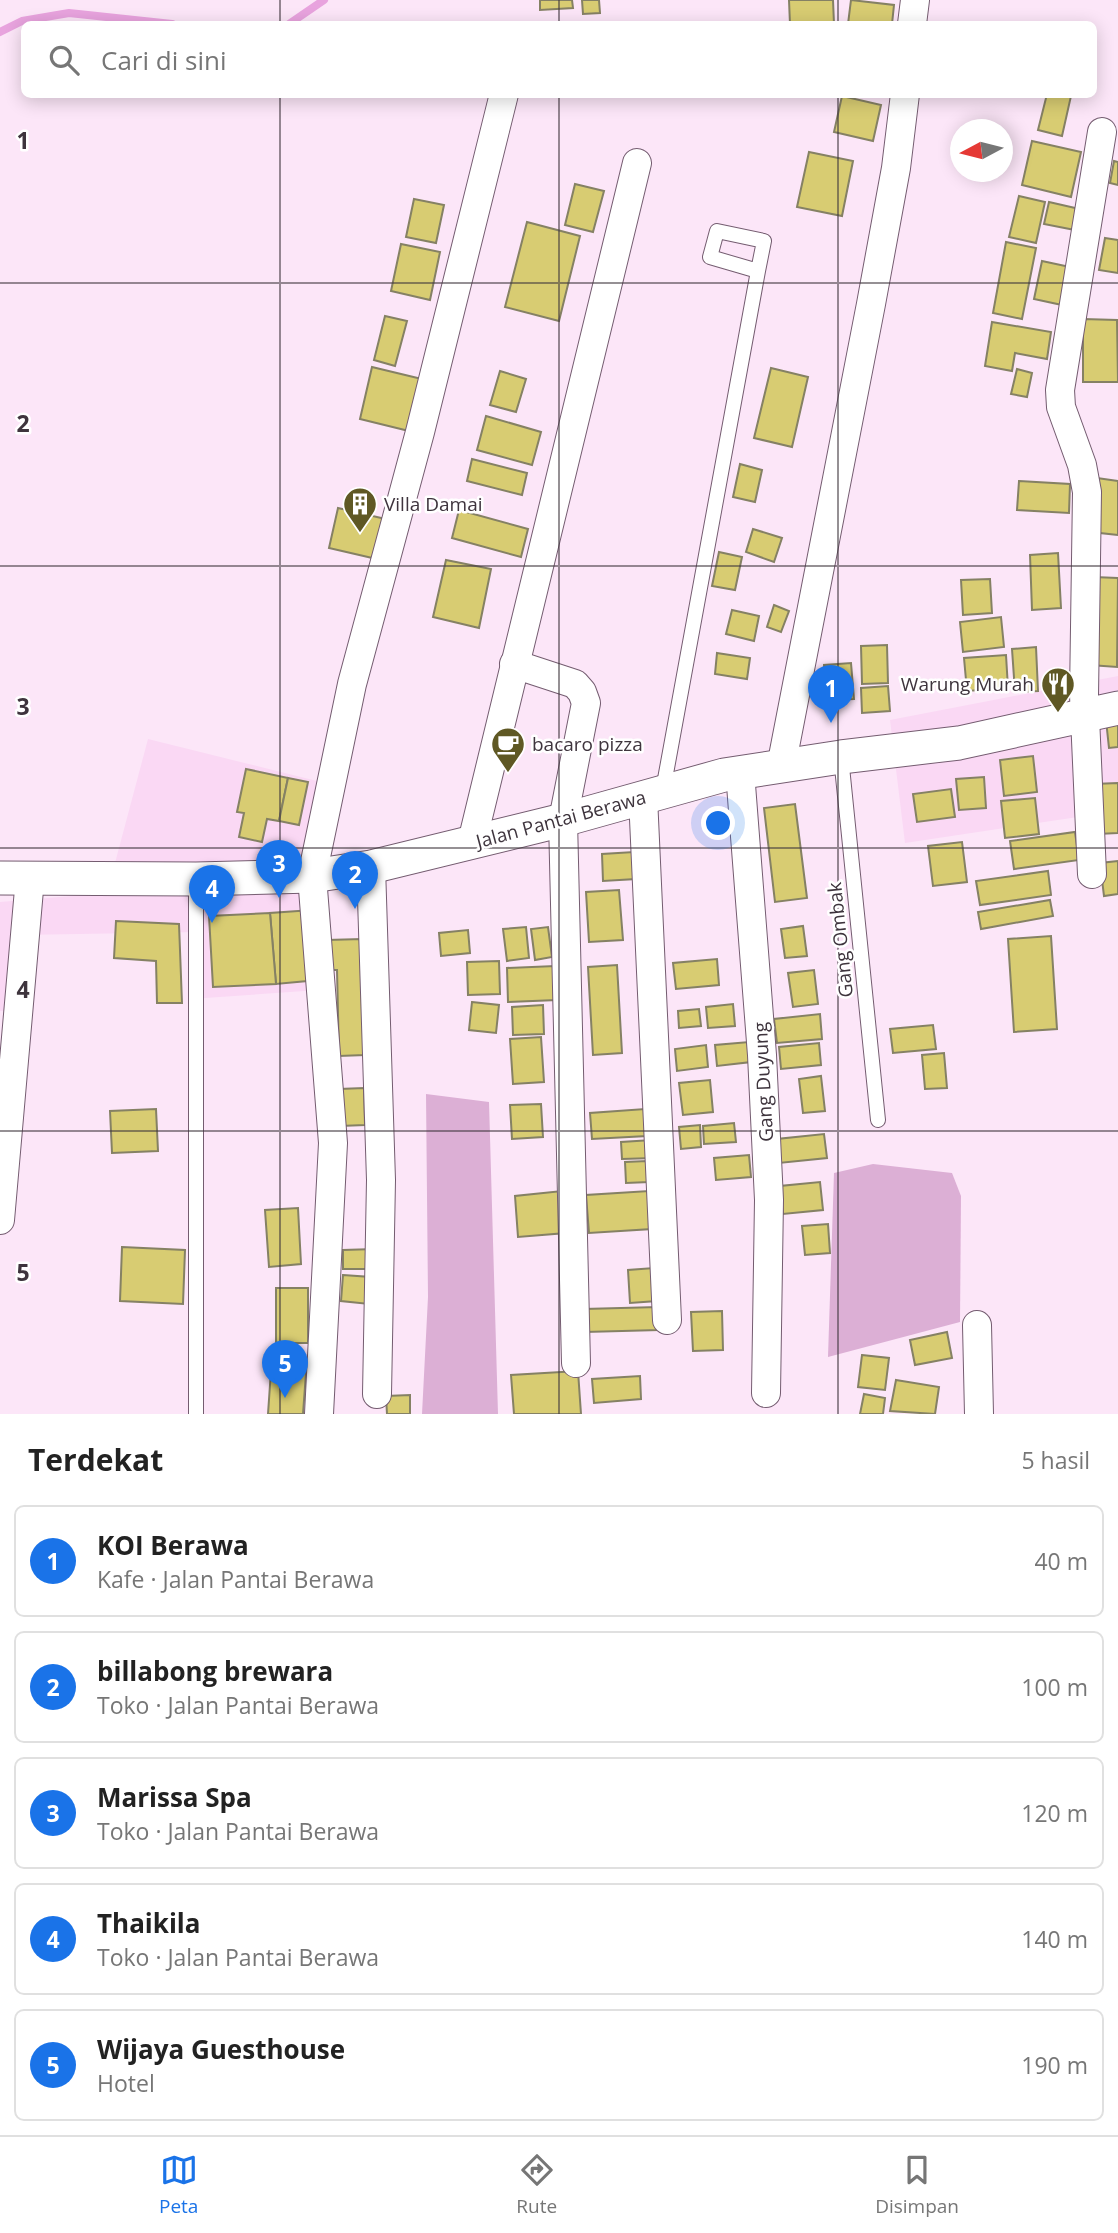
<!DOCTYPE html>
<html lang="id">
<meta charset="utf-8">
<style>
:root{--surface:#fff;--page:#f6f6f6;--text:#222;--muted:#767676;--line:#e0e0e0;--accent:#1a73e8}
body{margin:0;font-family:"Open Sans",sans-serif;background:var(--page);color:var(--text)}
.compass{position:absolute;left:950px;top:119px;width:63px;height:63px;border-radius:50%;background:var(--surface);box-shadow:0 4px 18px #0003;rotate:263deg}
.you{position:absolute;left:719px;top:824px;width:24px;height:24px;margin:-18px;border:5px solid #fff;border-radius:50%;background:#1a73e8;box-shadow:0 0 0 10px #1a73e833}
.badge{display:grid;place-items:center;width:46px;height:46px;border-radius:50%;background:var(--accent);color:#fff;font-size:23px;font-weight:700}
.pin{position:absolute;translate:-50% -58px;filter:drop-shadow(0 2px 4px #0008)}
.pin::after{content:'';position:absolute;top:37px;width:24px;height:21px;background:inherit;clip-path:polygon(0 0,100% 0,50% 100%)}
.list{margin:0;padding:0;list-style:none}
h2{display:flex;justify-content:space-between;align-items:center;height:91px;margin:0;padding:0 28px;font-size:30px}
h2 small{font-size:23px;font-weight:400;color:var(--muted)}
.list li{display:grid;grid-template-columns:46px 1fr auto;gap:21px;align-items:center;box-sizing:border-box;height:112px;margin:0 14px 14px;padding:0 14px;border:2px solid var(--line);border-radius:10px}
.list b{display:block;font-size:26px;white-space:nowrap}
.list p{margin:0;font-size:23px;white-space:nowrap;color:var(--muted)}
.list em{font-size:23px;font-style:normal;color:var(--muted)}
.icon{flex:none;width:38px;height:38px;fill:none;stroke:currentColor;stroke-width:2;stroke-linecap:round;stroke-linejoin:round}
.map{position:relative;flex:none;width:1118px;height:1414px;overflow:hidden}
.search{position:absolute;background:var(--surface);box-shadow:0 4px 18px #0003;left:21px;right:21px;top:21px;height:77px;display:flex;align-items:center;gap:18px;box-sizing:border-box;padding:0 24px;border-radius:10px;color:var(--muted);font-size:26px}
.sheet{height:721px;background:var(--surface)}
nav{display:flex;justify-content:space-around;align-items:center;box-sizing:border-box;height:98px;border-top:2px solid var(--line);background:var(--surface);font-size:19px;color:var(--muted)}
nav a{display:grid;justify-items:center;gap:4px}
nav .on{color:var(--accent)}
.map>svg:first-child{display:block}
.built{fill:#fad8f4}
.green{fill:#dcafd5}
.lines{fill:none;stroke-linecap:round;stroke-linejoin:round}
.stream{stroke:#e8a3de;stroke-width:8}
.building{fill:#d8cc72;stroke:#858164;stroke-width:2}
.service-casing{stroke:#745c70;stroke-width:16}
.minor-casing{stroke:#745c70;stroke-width:30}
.tertiary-casing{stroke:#745c70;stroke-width:35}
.service{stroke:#fff;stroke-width:14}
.minor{stroke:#fff;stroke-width:28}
.tertiary{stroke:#fff;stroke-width:33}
.grid{fill:none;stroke:#3e343d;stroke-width:2;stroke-opacity:0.55}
.labels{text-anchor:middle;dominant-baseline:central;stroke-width:5;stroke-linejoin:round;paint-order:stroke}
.poi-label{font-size:19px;fill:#3e343d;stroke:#fff;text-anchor:start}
.street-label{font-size:19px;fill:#3e343d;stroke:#fff}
.grid-label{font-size:23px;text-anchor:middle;font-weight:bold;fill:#3e343d;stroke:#fff;stroke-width:5;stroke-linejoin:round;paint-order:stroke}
</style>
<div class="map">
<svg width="1118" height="1414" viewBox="0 0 1118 1414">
<rect width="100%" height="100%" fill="#fce6f8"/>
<g class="built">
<polygon points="1118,676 1118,811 905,843 890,720"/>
<polygon points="148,739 325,783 319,990 191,999 197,932 20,935 17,1010 0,1011 0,902 107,893"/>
</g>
<g class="green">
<polygon points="426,1094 489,1102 498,1414 422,1414 428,1297"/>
<polygon points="873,1164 952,1173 961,1196 960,1322 828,1357 834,1173"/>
</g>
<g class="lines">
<g class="stream">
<polyline points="289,24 324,0"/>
<polyline points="0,32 22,21 69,13 172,24"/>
</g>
</g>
<g class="building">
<polygon points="540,0 572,0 573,8 540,10"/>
<polygon points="582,0 599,0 600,13 583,14"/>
<polygon points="789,0 833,0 834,24 790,24"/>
<polygon points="851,0 894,5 892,24 848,24"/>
<polygon points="1047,94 1071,96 1062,136 1038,130"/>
<polygon points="842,96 881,105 873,141 834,132"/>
<polygon points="1032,141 1081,152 1071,197 1022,185"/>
<polygon points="809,152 853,161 842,216 797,207"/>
<polygon points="1114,161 1118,162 1118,185 1110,183"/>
<polygon points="575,184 604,191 593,232 565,225"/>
<polygon points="1019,196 1045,202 1036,243 1009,237"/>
<polygon points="414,199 444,205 436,243 406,237"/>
<polygon points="1049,202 1084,210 1080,231 1044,224"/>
<polygon points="527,222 580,236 559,321 505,307"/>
<polygon points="1105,238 1118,240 1118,273 1099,270"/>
<polygon points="1006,242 1036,248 1022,319 993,313"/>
<polygon points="401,244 440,252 430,300 391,291"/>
<polygon points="1042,261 1070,267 1062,305 1034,299"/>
<polygon points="385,316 407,321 395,366 374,360"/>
<polygon points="1083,319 1117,320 1118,382 1083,382"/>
<polygon points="992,322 1051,332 1047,359 1015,353 1012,371 985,366"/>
<polygon points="372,367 426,380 413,432 360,419"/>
<polygon points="771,368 808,377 792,447 754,438"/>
<polygon points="1017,369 1032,373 1027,397 1011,394"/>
<polygon points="500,371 526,379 516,412 490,405"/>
<polygon points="486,416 541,432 532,465 477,450"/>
<polygon points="472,459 527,473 522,495 467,481"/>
<polygon points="740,464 762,470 755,502 733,497"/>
<polygon points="1097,478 1118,481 1118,535 1091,532"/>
<polygon points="1019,481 1070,484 1069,513 1017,510"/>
<polygon points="338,508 390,520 381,560 329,548"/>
<polygon points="459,510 528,529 521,557 452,538"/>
<polygon points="753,529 782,538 774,562 746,552"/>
<polygon points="719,552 742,557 735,590 712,586"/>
<polygon points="1058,553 1061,608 1032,610 1030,555"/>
<polygon points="446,560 491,569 479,628 433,617"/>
<polygon points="1094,577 1118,578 1117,667 1090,665"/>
<polygon points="990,579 992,613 963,615 961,580"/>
<polygon points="774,605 789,611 781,632 767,627"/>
<polygon points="732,610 759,616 754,641 726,634"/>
<polygon points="1001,617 1004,647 963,652 960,622"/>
<polygon points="887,645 888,683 862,684 861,646"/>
<polygon points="1036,647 1038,691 1015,692 1012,649"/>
<polygon points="717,653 750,658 747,679 715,674"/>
<polygon points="1006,655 1008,688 967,691 964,658"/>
<polygon points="851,663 854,699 826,700 824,665"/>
<polygon points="888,686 890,711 862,713 861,688"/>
<polygon points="1118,719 1118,747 1109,748 1106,720"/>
<polygon points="1033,756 1037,792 1004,796 1000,760"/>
<polygon points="246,769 288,778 279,821 267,819 262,842 239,837 244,813 237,812"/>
<polygon points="984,777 986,808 959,810 956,779"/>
<polygon points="288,778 308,782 299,825 279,821"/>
<polygon points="1118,783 1118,833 1098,834 1094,784"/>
<polygon points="951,789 955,817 917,822 913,794"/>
<polygon points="1035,798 1039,834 1005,838 1001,801"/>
<polygon points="795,804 807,898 775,902 764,808"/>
<polygon points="1075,832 1079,860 1014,869 1010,841"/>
<polygon points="962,842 967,882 933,886 928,846"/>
<polygon points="634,852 636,879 603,881 602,854"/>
<polygon points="1118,861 1118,894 1104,896 1100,863"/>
<polygon points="1048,871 1051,895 980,905 976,881"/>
<polygon points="619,890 623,940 589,942 586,892"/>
<polygon points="1050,900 1053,916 981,929 978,912"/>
<polygon points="312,910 318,980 276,984 270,913"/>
<polygon points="270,913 276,984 213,987 209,916"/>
<polygon points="116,921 179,924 182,1003 157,1003 156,961 114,958"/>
<polygon points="803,926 807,956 785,958 781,929"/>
<polygon points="526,927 529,958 507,961 503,929"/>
<polygon points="548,927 552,957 535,960 531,929"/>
<polygon points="468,930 470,953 441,956 439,933"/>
<polygon points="1051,936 1057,1029 1014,1032 1008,939"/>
<polygon points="362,939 365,1055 339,1056 337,970 328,970 327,940"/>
<polygon points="717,959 719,985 676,989 673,963"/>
<polygon points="499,961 500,994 468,995 467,962"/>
<polygon points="617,965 622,1053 593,1055 588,967"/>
<polygon points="555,966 557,1000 508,1002 507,968"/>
<polygon points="814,970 818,1004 793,1007 788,973"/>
<polygon points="472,1002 499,1005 496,1033 469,1030"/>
<polygon points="733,1004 735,1026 708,1028 706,1007"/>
<polygon points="543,1005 544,1034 513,1035 512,1007"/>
<polygon points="699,1009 701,1026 679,1028 678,1011"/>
<polygon points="820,1014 822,1039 777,1043 774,1019"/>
<polygon points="933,1025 936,1049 893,1053 890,1029"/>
<polygon points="541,1037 544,1082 513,1084 510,1039"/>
<polygon points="749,1042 751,1062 717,1066 715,1045"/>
<polygon points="819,1043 821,1065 781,1069 779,1047"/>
<polygon points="706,1045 708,1067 677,1071 675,1049"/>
<polygon points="944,1053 947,1088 925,1089 922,1055"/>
<polygon points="821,1076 825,1111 803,1113 799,1079"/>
<polygon points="710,1080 713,1112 683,1115 679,1083"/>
<polygon points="364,1088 365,1125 340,1126 339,1089"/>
<polygon points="541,1104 543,1137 512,1139 510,1105"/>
<polygon points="156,1109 158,1151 112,1153 110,1111"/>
<polygon points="645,1109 647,1136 592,1139 590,1113"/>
<polygon points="734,1123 736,1142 704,1144 703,1126"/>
<polygon points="700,1125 701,1147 681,1149 679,1127"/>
<polygon points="824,1134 827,1158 779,1163 777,1139"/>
<polygon points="652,1140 654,1158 622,1159 621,1142"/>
<polygon points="749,1155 751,1177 716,1180 714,1158"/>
<polygon points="647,1161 649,1182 626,1183 625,1162"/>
<polygon points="820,1182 823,1210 783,1214 780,1186"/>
<polygon points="562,1191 566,1233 518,1237 515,1196"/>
<polygon points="649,1191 652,1229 589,1233 586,1195"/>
<polygon points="298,1208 301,1264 269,1267 265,1210"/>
<polygon points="828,1224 830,1253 805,1255 802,1226"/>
<polygon points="122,1247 185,1250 183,1304 120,1301"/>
<polygon points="375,1249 375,1269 343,1269 343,1250"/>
<polygon points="654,1268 657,1301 630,1303 628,1270"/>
<polygon points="343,1275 371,1277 369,1304 341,1301"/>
<rect x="276" y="1288" width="32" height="55"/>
<polygon points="658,1307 659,1330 585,1332 584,1309"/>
<polygon points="722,1311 723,1350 693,1351 691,1312"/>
<polygon points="947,1332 952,1358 915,1365 910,1340"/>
<polygon points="862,1355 889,1358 885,1390 858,1387"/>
<polygon points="272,1356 307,1359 303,1414 268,1414"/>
<polygon points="578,1371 581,1414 514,1414 511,1375"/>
<polygon points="640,1376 641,1399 594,1403 592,1379"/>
<polygon points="896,1380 939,1387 935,1414 890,1411"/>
<polygon points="864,1394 885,1398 883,1414 860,1414"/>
<polygon points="410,1395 410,1414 387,1414 386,1396"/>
</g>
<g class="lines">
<g class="service-casing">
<g id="service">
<polyline points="841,757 878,1120"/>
<polyline points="663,790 758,271 764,241 717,231 710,257 758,271"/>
<polyline points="196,879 196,1414"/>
</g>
</g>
<g class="minor-casing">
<g id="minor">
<polyline points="912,24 915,0"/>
<polyline points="514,664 575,684 582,692 586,703 563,820 576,1363"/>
<polyline points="781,767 871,304 896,168 905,94"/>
<polyline points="740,772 762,1055 769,1200 766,1393"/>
<polyline points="643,797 667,1320"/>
<polyline points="472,842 637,163"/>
<polyline points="371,867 381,1180 377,1394"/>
<polyline points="1092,874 1084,695 1087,492 1082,465 1061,407 1060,390 1102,132"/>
<polyline points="0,1220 30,878"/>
<polyline points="977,1325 979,1414"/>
<polyline points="319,1414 333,1143 312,876 352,684 420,432 504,94"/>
</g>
</g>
<g class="tertiary-casing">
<polyline id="tertiary" points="0,878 196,879 312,876 371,867 563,820 724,775 841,757 959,743 1118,708"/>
</g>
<use href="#service" class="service"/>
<use href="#minor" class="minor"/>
<use href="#tertiary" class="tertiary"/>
</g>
<path class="grid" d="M280,0V24M559,0V24M838,0V24M280,94V1414M559,94V1414M838,94V1414M0,283H1118M0,566H1118M0,848H1118M0,1131H1118"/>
<defs>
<g id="building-pin" transform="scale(1.75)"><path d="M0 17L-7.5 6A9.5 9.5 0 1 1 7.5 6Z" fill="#5f5824" stroke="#fff"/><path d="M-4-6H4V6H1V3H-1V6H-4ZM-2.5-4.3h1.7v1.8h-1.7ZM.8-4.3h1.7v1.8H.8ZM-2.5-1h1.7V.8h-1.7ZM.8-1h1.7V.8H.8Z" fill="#fff"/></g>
<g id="restaurant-pin" transform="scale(1.75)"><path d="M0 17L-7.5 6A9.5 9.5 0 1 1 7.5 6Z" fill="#5f5824" stroke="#fff"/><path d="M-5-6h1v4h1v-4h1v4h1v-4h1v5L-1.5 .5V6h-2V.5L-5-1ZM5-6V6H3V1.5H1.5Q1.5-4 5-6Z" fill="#fff"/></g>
<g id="cafe-pin" transform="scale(1.75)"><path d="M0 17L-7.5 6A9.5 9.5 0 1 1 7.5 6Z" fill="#5f5824" stroke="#fff"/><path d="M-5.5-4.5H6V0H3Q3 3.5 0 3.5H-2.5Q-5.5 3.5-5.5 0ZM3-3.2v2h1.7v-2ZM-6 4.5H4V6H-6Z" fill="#fff"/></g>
</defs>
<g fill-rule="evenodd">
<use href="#building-pin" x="360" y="504"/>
<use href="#restaurant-pin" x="1058" y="684"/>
<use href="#cafe-pin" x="508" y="744"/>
</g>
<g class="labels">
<g class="poi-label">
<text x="384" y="504">Villa Damai</text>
<text x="1034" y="684" text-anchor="end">Warung Murah</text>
<text x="532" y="744">bacaro pizza</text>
</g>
<g class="street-label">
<text transform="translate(561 819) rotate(-15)">Jalan Pantai Berawa</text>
<text transform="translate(840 940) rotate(-96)">Gang Ombak</text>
<text transform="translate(763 1082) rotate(-93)">Gang Duyung</text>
</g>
</g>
<g class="grid-label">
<text x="23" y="149">1</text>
<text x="23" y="432">2</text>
<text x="23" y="715">3</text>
<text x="23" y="998">4</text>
<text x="23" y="1281">5</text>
</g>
</svg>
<svg class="compass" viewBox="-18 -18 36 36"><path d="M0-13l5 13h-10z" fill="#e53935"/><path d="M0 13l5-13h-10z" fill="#767676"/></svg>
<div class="you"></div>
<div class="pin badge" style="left:831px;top:723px">1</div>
<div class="pin badge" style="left:355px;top:909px">2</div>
<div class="pin badge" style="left:279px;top:898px">3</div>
<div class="pin badge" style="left:212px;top:923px">4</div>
<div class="pin badge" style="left:285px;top:1398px">5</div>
<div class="search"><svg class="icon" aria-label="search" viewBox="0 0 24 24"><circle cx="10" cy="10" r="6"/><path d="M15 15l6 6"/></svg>Cari di sini</div>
</div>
<section class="sheet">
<h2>Terdekat<small>5 hasil</small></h2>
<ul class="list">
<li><span class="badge">1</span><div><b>KOI Berawa</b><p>Kafe · Jalan Pantai Berawa</p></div><em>40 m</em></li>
<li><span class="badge">2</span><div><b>billabong brewara</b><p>Toko · Jalan Pantai Berawa</p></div><em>100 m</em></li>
<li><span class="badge">3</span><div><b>Marissa Spa</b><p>Toko · Jalan Pantai Berawa</p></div><em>120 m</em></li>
<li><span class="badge">4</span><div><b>Thaikila</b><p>Toko · Jalan Pantai Berawa</p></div><em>140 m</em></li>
<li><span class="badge">5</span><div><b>Wijaya Guesthouse</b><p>Hotel</p></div><em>190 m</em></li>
</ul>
</section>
<nav>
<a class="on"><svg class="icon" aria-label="map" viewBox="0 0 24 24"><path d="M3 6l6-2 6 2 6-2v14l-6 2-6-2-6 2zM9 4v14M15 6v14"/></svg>Peta</a>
<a><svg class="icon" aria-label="directions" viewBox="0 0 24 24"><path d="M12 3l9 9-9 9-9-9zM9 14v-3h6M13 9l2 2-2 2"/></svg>Rute</a>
<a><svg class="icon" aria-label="saved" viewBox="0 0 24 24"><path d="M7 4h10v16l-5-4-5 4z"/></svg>Disimpan</a>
</nav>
